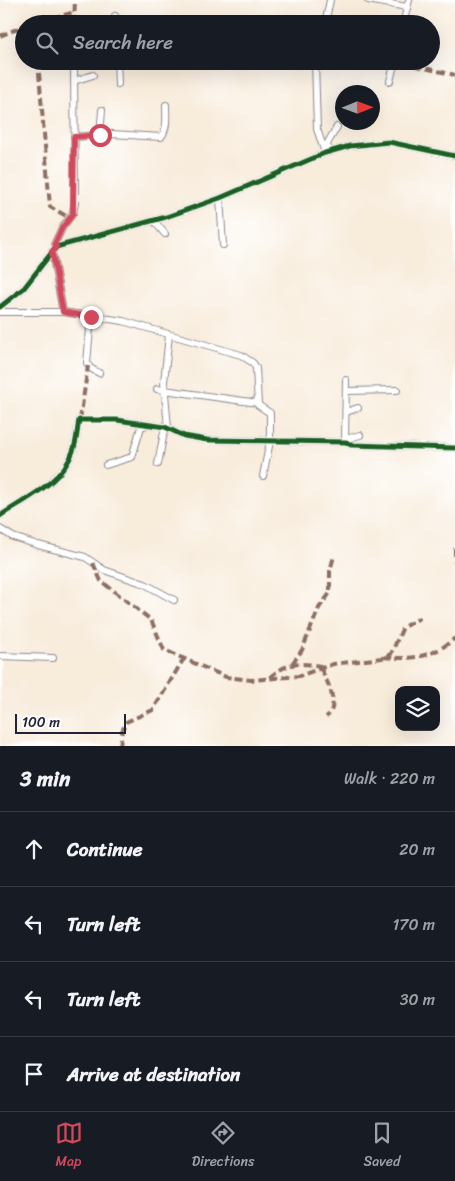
<!DOCTYPE html>
<meta charset="utf-8">
<style>
:root{--surface:#171b24;--page:#242831;--text:#f1f3f6;--muted:#9ea1a6;--line:#363941;--accent:#d1495b}
body{margin:0;font-family:Sriracha,sans-serif;background:var(--page);color:var(--text)}
.controls{position:absolute;right:15px;bottom:15px;display:grid;overflow:hidden;border-radius:10px;box-shadow:0 5px 20px #0002}
.controls button{width:45px;height:45px;display:grid;place-items:center;padding:0;border:0;border-bottom:1px solid var(--line);background:var(--surface);color:var(--text);font:25px sans-serif}
.compass{position:absolute;left:335px;top:85px;width:45px;height:45px;border-radius:50%;background:var(--surface);box-shadow:0 5px 20px #0002;rotate:89deg}
.scale{position:absolute;left:15px;bottom:12px;width:111px;box-sizing:border-box;padding-left:5px;border:2px solid #22223b;border-top:0;font-size:14px;line-height:18px;white-space:nowrap;color:#22223b;-webkit-text-stroke:4px #fff;paint-order:stroke}
.stop{position:absolute;width:15px;height:15px;margin:-11px;border:4px solid #d1495b;border-radius:50%;background:#fff}
.stop.end{background:#d1495b;border-color:#fff;box-shadow:0 1px 5px #0008}
.list{margin:0;padding:0;list-style:none}
h2{display:flex;justify-content:space-between;align-items:center;height:65px;margin:0;padding:0 20px;font-size:21px}
h2 small{font-size:16px;font-weight:400;color:var(--muted)}
.list li{display:grid;grid-template-columns:32px 1fr auto;gap:15px;align-items:center;box-sizing:border-box;height:75px;padding:0 20px;border-top:1px solid var(--line)}
.list b{display:block;font-size:19px;white-space:nowrap}
.list em{font-size:16px;font-style:normal;color:var(--muted)}
.icon{flex:none;width:28px;height:28px;fill:none;stroke:currentColor;stroke-width:2;stroke-linecap:round;stroke-linejoin:round}
.map{position:relative;flex:none;width:455px;height:746px;overflow:hidden}
.search{position:absolute;background:var(--surface);box-shadow:0 5px 20px #0002;left:15px;right:15px;top:15px;height:55px;display:flex;align-items:center;gap:12px;box-sizing:border-box;padding:0 18px;border-radius:28px;color:var(--muted);font-size:19px}
.sheet{height:365px;background:var(--surface)}
nav{display:flex;justify-content:space-around;align-items:center;box-sizing:border-box;height:70px;border-top:1px solid var(--line);background:var(--surface);font-size:14px;color:var(--muted)}
nav a{display:grid;justify-items:center;gap:2px}
nav .on{color:var(--accent)}
.map>svg:first-child{display:block}
.lines{fill:none;stroke-linecap:round;stroke-linejoin:round}
.street-casing{stroke:#8d878b;stroke-width:8}
.street{stroke:#fff;stroke-width:6}
.quiet{stroke:#8d6e63;stroke-width:4;stroke-dasharray:8 4;stroke-linecap:butt}
.cycleway-casing{stroke:#fff;stroke-width:8}
.cycleway{stroke:#1b5e20;stroke-width:5}
.route{stroke:#d1495b;stroke-width:6}
</style>
<div class="map">
<svg width="455" height="746" viewBox="0 0 455 746">
<rect width="100%" height="100%" fill="#fff"/>
<filter id="ink" filterUnits="userSpaceOnUse"><feTurbulence type="fractalNoise" baseFrequency=".02" numOctaves="2"/><feDisplacementMap in="SourceGraphic" scale="10" xChannelSelector="R" yChannelSelector="G"/><feConvolveMatrix kernelMatrix="1 2 1 2 8 2 1 2 1" color-interpolation-filters="sRGB"/></filter>
<filter id="wash" filterUnits="userSpaceOnUse"><feTurbulence type="fractalNoise" baseFrequency=".0096" numOctaves="4" result="noise"/><feDisplacementMap in="SourceGraphic" scale="20" xChannelSelector="R" yChannelSelector="G"/><feGaussianBlur stdDeviation="1.12" result="paint"/><feColorMatrix in="noise" values="0 0 0 0 0 0 0 0 0 0 0 0 0 0 0 0 0 1.4 0 .05"/><feComposite in="paint" operator="in"/></filter>
<g filter="url(#wash)">
<rect width="100%" height="100%" fill="#f8ecdb"/>
</g>
<g filter="url(#ink)">
<g class="lines">
<g class="street-casing">
<g id="street">
<polyline points="368,0 407,7"/>
<polyline points="115,16 115,24"/>
<polyline points="325,24 330,0"/>
<polyline points="403,24 409,0"/>
<polyline points="117,61 118,84"/>
<polyline points="315,61 317,129 325,153"/>
<polyline points="74,81 93,75"/>
<polyline points="390,81 395,61"/>
<polyline points="100,135 102,110"/>
<path d="M74,137L112,134L161,137C168,129 166,115 166,105"/>
<polyline points="329,152 327,144 337,127"/>
<polyline points="220,198 223,245"/>
<polyline points="154,221 165,234"/>
<polyline points="56,247 55,243 62,228 73,213 75,203 74,61"/>
<polyline points="52,252 63,312"/>
<polyline points="0,307 24,288 56,247 166,217 220,198 325,153 350,146 389,142 455,156"/>
<polyline points="0,312 63,312 123,321 241,355 253,363 256,368 258,405 270,413 270,441 263,476"/>
<polyline points="91,317 87,363 90,368 99,373"/>
<polyline points="157,389 258,403"/>
<polyline points="346,391 397,390"/>
<polyline points="346,412 358,408"/>
<polyline points="168,428 164,382 169,335"/>
<polyline points="346,439 360,435"/>
<polyline points="345,442 346,380"/>
<polyline points="158,464 165,427"/>
<polyline points="106,465 132,457 141,427 147,425"/>
<path d="M0,516C25,499 63,482 73,451C77,441 77,430 79,420H117L165,427L184,436L207,440L346,442L351,445L455,448"/>
<polyline points="0,529 13,537 38,545 85,557 104,570 145,584 174,600"/>
<polyline points="0,656 53,658"/>
</g>
</g>
<use href="#street" class="street"/>
<g class="quiet">
<polyline points="29,24 75,12"/>
<polyline points="74,24 75,0"/>
<polyline points="0,36 24,26"/>
<polyline points="38,61 50,207 70,218"/>
<polyline points="403,63 455,75"/>
<polyline points="272,65 274,61"/>
<polyline points="80,420 88,366"/>
<polyline points="455,548 455,562"/>
<polyline points="93,563 101,581 151,620 164,650 226,677 251,680 299,676 333,664 382,658 391,654 403,627 420,618"/>
<path d="M384,657C412,660 434,657 455,638"/>
<polyline points="292,664 302,650 319,608 330,593 330,571 334,556"/>
<path d="M321,669C327,681 341,706 326,717"/>
<path d="M270,677C290,660 302,663 326,667"/>
<polyline points="120,746 122,731 126,722 153,710 183,660"/>
</g>
<g class="cycleway-casing">
<g id="cycleway">
<polyline points="0,307 24,288 56,247 166,217 220,198 325,153 350,146 389,142 455,156"/>
<path d="M0,516C25,499 63,482 73,451C77,441 77,430 79,420H117L165,427L184,436L207,440L346,442L351,445L455,448"/>
</g>
</g>
<use href="#cycleway" class="cycleway"/>
</g>
</g>
<g class="lines" filter="url(#ink)">
<polyline class="route" points="91,317 63,312 52,252 56,247 55,243 62,228 73,214 74,137 100,135"/>
</g>
</svg>
<div class="controls">
<button><svg class="icon" aria-label="layers" viewBox="0 0 24 24"><path d="M12 4l9 5-9 5-9-5zM3 14l9 5 9-5"/></svg></button>
</div>
<svg class="compass" viewBox="-18 -18 36 36"><path d="M0-13l5 13h-10z" fill="#e53935"/><path d="M0 13l5-13h-10z" fill="#9ea1a6"/></svg>
<div class="scale">100 m</div>
<div class="stop" style="left:100px;top:135px"></div>
<div class="stop end" style="left:91px;top:317px"></div>
<div class="search"><svg class="icon" aria-label="search" viewBox="0 0 24 24"><circle cx="10" cy="10" r="6"/><path d="M15 15l6 6"/></svg>Search here</div>
</div>
<section class="sheet">
<h2>3 min<small>Walk · 220 m</small></h2>
<ul class="list">
<li><svg class="icon" aria-label="ahead" viewBox="0 0 24 24"><path d="M12 20V5M6 11l6-6 6 6"/></svg><div><b>Continue</b></div><em>20 m</em></li>
<li><svg class="icon" aria-label="left" viewBox="0 0 24 24"><path d="M17 20v-9H6M10 6l-5 5 5 5"/></svg><div><b>Turn left</b></div><em>170 m</em></li>
<li><svg class="icon" aria-label="left" viewBox="0 0 24 24"><path d="M17 20v-9H6M10 6l-5 5 5 5"/></svg><div><b>Turn left</b></div><em>30 m</em></li>
<li><svg class="icon" aria-label="arrive" viewBox="0 0 24 24"><path d="M6 21V4h12l-3 4 3 4H6"/></svg><div><b>Arrive at destination</b></div></li>
</ul>
</section>
<nav>
<a class="on"><svg class="icon" aria-label="map" viewBox="0 0 24 24"><path d="M3 6l6-2 6 2 6-2v14l-6 2-6-2-6 2zM9 4v14M15 6v14"/></svg>Map</a>
<a><svg class="icon" aria-label="directions" viewBox="0 0 24 24"><path d="M12 3l9 9-9 9-9-9zM9 14v-3h6M13 9l2 2-2 2"/></svg>Directions</a>
<a><svg class="icon" aria-label="saved" viewBox="0 0 24 24"><path d="M7 4h10v16l-5-4-5 4z"/></svg>Saved</a>
</nav>
